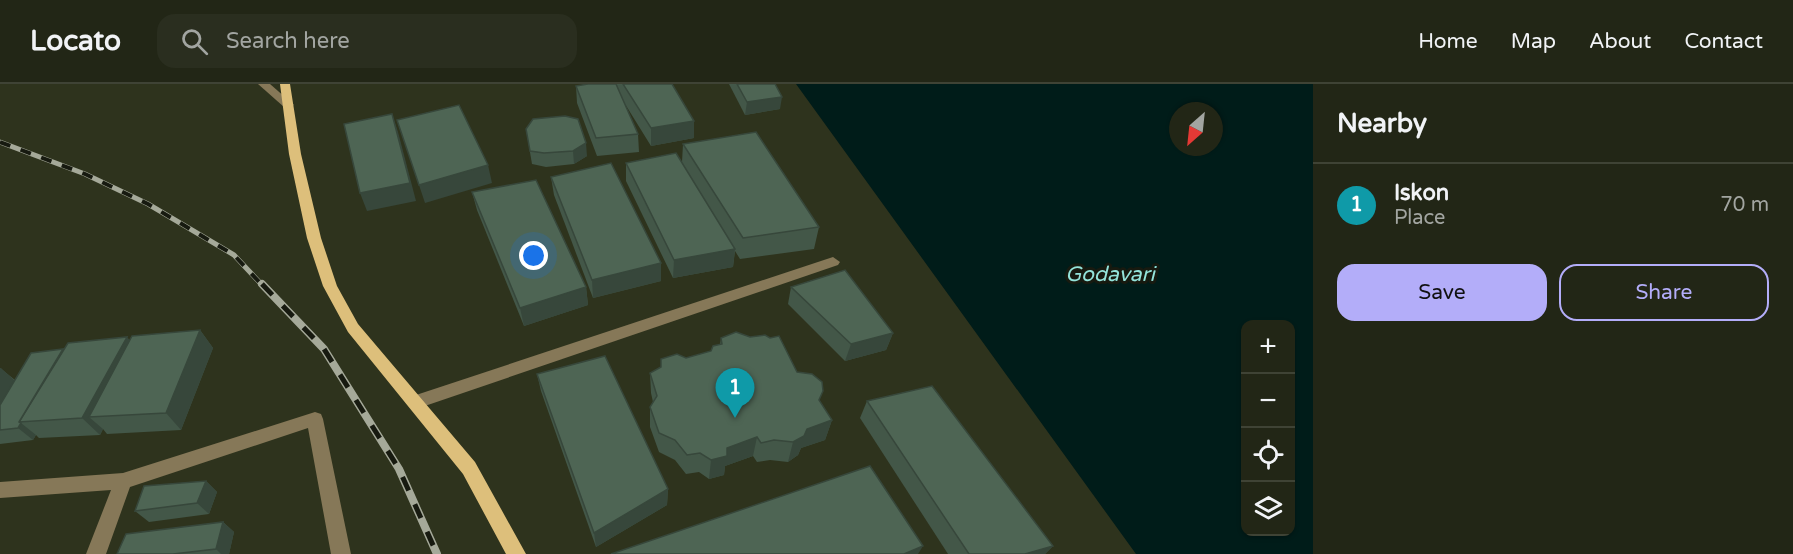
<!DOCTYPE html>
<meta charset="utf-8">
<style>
:root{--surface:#222616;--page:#2a2e1f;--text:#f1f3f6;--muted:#a2a5a1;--line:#3f4335;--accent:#b3adf9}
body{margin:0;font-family:"Varela Round",sans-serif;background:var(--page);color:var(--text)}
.controls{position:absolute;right:18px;bottom:18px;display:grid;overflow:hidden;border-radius:12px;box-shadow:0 2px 4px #0004}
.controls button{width:54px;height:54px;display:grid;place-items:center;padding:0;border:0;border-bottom:2px solid var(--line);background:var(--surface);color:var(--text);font:30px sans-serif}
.compass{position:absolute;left:1169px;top:18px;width:54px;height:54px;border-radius:50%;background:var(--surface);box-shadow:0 2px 4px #0004;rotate:207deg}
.you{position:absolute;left:534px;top:172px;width:21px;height:21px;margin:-15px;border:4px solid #fff;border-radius:50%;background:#1a73e8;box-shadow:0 0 0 9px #1a73e833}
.badge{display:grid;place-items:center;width:39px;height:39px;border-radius:50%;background:var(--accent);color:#fff;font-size:20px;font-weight:700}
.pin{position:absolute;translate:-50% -50px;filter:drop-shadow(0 2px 3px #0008)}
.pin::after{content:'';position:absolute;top:32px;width:21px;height:18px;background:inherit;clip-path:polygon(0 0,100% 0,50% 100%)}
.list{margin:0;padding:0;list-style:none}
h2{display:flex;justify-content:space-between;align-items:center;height:78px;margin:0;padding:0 24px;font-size:26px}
h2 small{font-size:20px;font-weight:400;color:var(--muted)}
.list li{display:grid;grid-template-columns:39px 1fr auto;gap:18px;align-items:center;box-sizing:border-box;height:84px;padding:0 24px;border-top:2px solid var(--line)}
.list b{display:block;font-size:22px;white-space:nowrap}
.list p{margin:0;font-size:20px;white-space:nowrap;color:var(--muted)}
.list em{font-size:20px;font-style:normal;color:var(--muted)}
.actions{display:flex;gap:12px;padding:18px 24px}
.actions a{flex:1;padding:14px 0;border:2px solid var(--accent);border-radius:18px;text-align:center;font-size:21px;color:var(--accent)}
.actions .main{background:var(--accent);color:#111}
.icon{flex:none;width:33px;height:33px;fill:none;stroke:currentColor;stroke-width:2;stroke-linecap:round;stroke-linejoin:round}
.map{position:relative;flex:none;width:1313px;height:470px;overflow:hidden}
header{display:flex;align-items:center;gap:36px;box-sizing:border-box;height:84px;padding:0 30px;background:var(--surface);border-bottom:2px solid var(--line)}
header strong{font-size:28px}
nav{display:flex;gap:33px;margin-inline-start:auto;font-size:21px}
.search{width:420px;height:54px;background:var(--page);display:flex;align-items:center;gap:15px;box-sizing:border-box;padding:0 21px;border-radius:18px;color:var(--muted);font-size:22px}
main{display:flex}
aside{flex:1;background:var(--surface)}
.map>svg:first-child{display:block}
.water{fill:#001c19;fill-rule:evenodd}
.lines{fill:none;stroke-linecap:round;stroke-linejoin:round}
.minor{fill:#867858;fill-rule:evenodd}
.major{fill:#ddbf7b;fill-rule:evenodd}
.rail-far1-casing{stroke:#a5a999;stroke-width:5}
.rail-casing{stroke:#a5a999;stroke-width:8}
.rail-far1{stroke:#171a10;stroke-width:4;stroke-dasharray:11;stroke-linecap:butt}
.rail{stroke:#171a10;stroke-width:5;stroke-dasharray:15;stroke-linecap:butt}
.wall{fill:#435748}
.shaded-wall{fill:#37473b}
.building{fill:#4e6554;stroke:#37473b;stroke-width:1.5}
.labels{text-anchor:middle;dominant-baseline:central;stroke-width:6;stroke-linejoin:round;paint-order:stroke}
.water-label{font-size:21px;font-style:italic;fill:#94e4db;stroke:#171a10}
</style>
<header>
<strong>Locato</strong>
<div class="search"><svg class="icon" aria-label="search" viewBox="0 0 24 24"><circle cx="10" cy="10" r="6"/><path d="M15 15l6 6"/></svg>Search here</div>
<nav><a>Home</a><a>Map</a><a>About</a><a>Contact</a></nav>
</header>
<main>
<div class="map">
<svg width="1313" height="470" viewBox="0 0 1313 470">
<rect width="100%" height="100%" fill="#2e331d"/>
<path class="water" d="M796,0H1313V470H1136ZM1178,27H1214V63H1178ZM1246,240H1290V448H1246Z"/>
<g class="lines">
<g class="minor">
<polygon points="258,0 270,0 294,21 288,24 284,23"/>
<polygon points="833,173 840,178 838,181 416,325 410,323 408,318 410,313 416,311"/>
<polygon points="315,328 321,330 323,335 351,470 331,470 308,344 130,403 106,470 86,470 111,406 0,414 0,398 123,389"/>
</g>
<polygon class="major" points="280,0 290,0 301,70 321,154 337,202 358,240 475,378 526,470 506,470 463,390 348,248 323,202 307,154 289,70"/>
<g class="rail-far1-casing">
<polyline id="rail-far1" points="0,58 85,90 148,120 234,171 263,202"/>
</g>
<g class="rail-casing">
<polyline id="rail" points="262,200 324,265 399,385 437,470"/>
</g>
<use href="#rail-far1" class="rail-far1"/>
<use href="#rail" class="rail"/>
</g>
<g class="wall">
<polygon points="588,0 672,0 694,37 694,54 651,62 625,20 638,50 639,68 597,72 577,19 576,2"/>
<polygon points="729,0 775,0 780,25 745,31"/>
<polygon points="526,45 587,72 574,80 546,83 532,80"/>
<polygon points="683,60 819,143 814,165 740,175 735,167 733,183 673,194 626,97 626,79 682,78"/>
<polygon points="551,93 661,197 593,214 554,111"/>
<polygon points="472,108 586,203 588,221 524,242 477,126"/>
<polygon points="791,203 893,249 886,266 845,277 788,220"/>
<polygon points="200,246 213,264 181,346 107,350 103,345 100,351 39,354 36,351 33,356 0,360 0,284 15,296 130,256"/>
<polygon points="721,254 797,288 820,318 832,336 825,356 801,364 798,371 788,378 770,376 757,378 753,372 725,382 724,391 709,395 699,388 686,390 675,376 659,368 650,343 650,323 653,318 651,309 650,289 686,274 711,267 720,260"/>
<polygon points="537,290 668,405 667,421 596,463 541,307"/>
<polygon points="867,317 1053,462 1045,470 948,470 860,334"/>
<polygon points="206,397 217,408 209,430 149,438 135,427"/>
<polygon points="223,438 234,448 229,470 117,470"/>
</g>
<g class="shaded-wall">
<polygon points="782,13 780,25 745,31 747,18"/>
<polygon points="392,30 398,48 416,117 367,127 360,109"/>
<polygon points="694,37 694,54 651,62 651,44"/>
<polygon points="586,59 587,72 574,80 573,67"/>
<polygon points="488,81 492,99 425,119 419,101"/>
<polygon points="735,165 733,183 673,194 674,176"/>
<polygon points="661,179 661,197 593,214 592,196"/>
<polygon points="586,203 588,221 524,242 520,224"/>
<polygon points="200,246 213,264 181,346 166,329"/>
<polygon points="893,249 886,266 845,277 851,260"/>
<polygon points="127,253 142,270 89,333 103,345 100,351 82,334"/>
<polygon points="1,284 15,297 0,323 0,285"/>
<polygon points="832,336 825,356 801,364 798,371 788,378 793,358 807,345"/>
<polygon points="21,339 36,351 33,356 18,344"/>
<polygon points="757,353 753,372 725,382 724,391 709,395 711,376 727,364"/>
<polygon points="206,397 217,408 209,430 197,419"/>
<polygon points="668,405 667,421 596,463 594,449"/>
<polygon points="223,438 234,448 229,470 221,470 216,465"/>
<polygon points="923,462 918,470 904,470"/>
<polygon points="1053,462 1045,470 1025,470"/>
</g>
<g class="building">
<polygon points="588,0 616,0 638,50 596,54 576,2"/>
<polygon points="623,0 672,0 694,37 651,44"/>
<polygon points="737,0 775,0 782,13 747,18"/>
<polygon points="459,21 488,81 419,101 397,36"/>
<polygon points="392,30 410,99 360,109 344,40"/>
<polygon points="565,32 578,35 586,59 573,67 544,69 530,67 526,45 533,35"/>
<polygon points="756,48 819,143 743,154 683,60"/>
<polygon points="676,69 735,165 674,176 626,79"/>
<polygon points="611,79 661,179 592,196 551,93"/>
<polygon points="536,96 586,203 520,224 472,108"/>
<polygon points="845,186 893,249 851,260 791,203"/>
<polygon points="200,246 166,329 89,333 132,252"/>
<polygon points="736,248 750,253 765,251 770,254 779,252 797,288 812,290 822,298 823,307 819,316 832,336 807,345 804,352 793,358 774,356 761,359 757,353 727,364 727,372 711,376 700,369 687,371 675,356 659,349 650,323 657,312 650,289 661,283 661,275 677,270 686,274 711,267 713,262 722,260 721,254"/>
<polygon points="127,253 82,334 19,338 68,259"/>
<polygon points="63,265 19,338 21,339 18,344 0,346 0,321 31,269"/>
<polygon points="605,272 668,405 594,449 537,290"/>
<polygon points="932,302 1053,462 1025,470 969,470 867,317"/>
<polygon points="870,382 923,462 904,470 611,470"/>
<polygon points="206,397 197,419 135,427 144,402"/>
<polygon points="223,438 216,465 173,470 117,470 126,450"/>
</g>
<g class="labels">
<g class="water-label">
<text x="1110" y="190">Godavari</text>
</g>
</g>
</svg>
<div class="controls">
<button>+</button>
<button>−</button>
<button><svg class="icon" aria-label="locate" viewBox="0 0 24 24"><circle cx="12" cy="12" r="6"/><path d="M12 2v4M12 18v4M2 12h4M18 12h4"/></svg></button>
<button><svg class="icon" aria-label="layers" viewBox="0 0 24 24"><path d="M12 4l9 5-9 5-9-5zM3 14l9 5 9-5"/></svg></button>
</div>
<svg class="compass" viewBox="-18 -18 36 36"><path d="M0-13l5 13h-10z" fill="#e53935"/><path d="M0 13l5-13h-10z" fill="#a2a5a1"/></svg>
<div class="you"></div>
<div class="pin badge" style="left:735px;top:334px;background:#0f9aa8">1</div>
</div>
<aside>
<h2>Nearby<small></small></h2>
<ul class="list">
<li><span class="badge" style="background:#0f9aa8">1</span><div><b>Iskon</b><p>Place</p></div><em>70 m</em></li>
</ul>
<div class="actions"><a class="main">Save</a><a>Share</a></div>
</aside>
</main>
